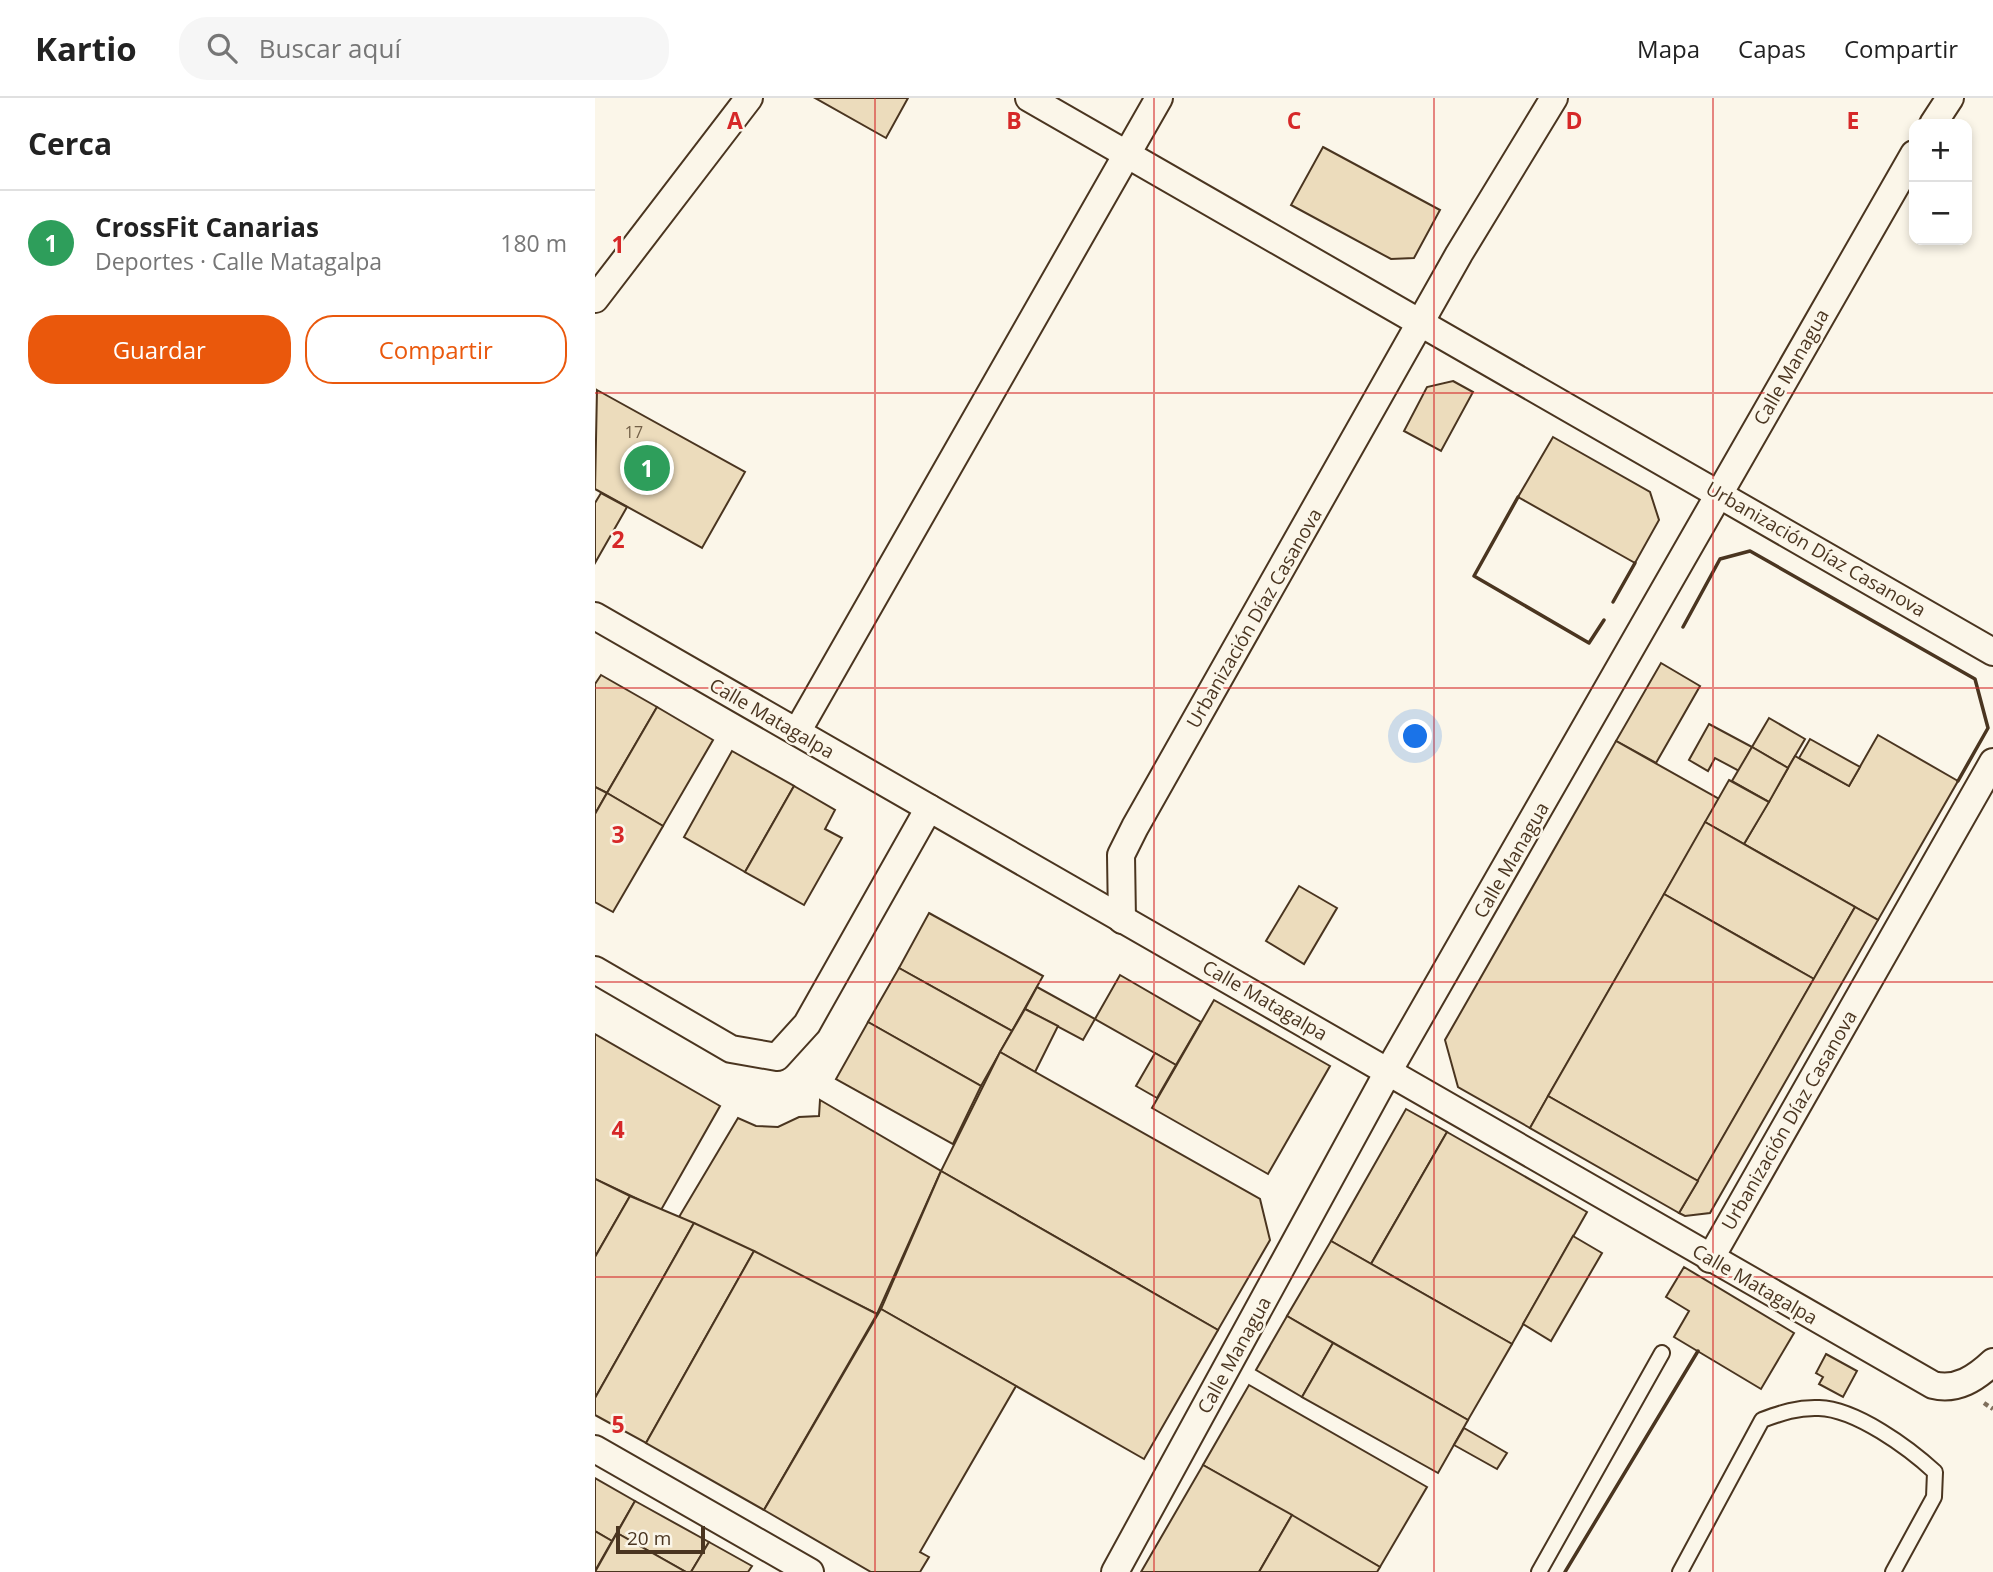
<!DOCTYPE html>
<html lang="es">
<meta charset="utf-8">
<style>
:root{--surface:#fff;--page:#f6f6f6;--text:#222;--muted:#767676;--line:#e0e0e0;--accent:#ea580c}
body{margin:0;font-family:"Open Sans",sans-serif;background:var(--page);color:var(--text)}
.controls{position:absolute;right:21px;top:21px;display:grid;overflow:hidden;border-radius:14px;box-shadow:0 4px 10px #0003}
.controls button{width:63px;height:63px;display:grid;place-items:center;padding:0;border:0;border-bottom:2px solid var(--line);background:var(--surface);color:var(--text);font:35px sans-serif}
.scale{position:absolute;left:21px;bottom:18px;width:89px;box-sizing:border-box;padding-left:7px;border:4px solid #4a3520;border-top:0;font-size:19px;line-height:24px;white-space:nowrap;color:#4a3520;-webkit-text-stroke:5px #fbf6e9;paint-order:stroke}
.you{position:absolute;left:821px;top:639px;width:24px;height:24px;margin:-18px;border:5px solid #fff;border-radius:50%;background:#1a73e8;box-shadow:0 0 0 10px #1a73e833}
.badge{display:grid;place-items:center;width:46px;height:46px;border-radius:50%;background:var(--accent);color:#fff;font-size:23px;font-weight:700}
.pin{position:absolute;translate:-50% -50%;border:4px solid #fff;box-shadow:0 2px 7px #0006}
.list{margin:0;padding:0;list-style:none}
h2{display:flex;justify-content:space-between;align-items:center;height:91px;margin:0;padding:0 28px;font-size:30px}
h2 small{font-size:23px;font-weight:400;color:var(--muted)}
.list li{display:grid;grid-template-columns:46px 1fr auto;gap:21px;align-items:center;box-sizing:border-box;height:105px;padding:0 28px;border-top:2px solid var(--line)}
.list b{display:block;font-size:26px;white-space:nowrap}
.list p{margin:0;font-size:23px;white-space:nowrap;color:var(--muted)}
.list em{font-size:23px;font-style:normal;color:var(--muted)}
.actions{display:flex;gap:14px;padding:21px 28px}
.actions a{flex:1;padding:16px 0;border:2px solid var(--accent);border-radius:28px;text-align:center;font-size:24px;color:var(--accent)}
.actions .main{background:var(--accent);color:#fff}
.icon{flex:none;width:38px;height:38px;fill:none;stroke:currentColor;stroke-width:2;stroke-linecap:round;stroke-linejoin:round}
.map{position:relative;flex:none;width:1398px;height:1474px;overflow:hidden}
header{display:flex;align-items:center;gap:42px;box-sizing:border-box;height:98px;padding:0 35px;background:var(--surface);border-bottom:2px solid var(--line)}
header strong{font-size:33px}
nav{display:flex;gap:38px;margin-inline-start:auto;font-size:24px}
.search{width:490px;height:63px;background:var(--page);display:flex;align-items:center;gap:18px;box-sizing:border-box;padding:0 24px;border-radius:28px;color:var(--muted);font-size:26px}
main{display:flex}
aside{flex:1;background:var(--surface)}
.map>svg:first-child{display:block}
.building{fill:#ecdcbc;stroke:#4a3520;stroke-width:2}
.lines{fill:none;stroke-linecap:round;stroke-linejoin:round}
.service-casing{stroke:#4a3520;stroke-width:18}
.minor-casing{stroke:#4a3520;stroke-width:30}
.path{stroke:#7f6f5c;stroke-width:4.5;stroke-dasharray:5 3.5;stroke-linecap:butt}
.service{stroke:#fbf6e9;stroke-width:14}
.minor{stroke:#fbf6e9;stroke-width:26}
.wall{stroke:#4a3520;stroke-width:3.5}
.grid{fill:none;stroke:#d62828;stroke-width:2;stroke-opacity:0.55}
.labels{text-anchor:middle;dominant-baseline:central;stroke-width:5;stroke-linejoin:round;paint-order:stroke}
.number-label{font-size:16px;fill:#725f47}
.street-label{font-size:19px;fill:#4a3520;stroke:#fbf6e9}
.grid-label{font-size:23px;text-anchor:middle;font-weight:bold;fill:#d62828;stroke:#fbf6e9;stroke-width:5;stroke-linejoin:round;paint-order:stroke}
</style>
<header>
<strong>Kartio</strong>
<div class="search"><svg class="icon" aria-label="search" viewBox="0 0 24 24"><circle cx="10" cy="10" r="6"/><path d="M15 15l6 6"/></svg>Buscar aquí</div>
<nav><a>Mapa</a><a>Capas</a><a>Compartir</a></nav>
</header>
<main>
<aside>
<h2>Cerca<small></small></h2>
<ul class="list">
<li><span class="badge" style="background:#2e9e5b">1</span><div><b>CrossFit Canarias</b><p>Deportes · Calle Matagalpa</p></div><em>180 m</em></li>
</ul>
<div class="actions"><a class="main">Guardar</a><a>Compartir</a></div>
</aside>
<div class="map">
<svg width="1398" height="1474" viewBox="0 0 1398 1474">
<rect width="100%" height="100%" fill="#fbf6e9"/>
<g class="building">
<polygon points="220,0 313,0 291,40"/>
<polygon points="728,49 845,112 819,160 796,161 696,107"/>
<polygon points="858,283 878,294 846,353 809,333 832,289"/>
<polygon points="2,292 150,374 107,450 0,391"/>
<polygon points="958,339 1055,394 1064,422 1040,465 923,399"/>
<polygon points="6,395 32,409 0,465 0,405"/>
<polygon points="1066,565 1105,588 1061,665 1021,643"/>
<polygon points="6,577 62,609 12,695 0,689 0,586"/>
<polygon points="62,609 118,642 68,728 12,695"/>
<polygon points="1174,620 1210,641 1193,670 1157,649"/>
<polygon points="1114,626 1157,649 1144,673 1120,660 1113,673 1094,662"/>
<polygon points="1283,637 1363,683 1283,822 1149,746 1200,658 1254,688"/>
<polygon points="1215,641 1265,669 1254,688 1204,660"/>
<polygon points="1021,643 1124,701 935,1030 863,989 850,942"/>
<polygon points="1157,649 1193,670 1174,704 1137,683"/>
<polygon points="137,653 199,688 150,774 89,739"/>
<polygon points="1134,682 1174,704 1149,746 1110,724"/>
<polygon points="199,688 240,712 230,731 247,740 209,807 150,774"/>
<polygon points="0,689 12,695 0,716"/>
<polygon points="12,695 68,728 18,814 0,804 0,716"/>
<polygon points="1110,724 1260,809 1219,881 1069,796"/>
<polygon points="704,788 742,810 709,866 671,843"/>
<polygon points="1069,796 1219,881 1103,1083 953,998"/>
<polygon points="1260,809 1283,822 1115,1115 1090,1118 1084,1115"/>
<polygon points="334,815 448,878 417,933 304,870"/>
<polygon points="304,870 417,933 386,988 273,924"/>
<polygon points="525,877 606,924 581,967 500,921"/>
<polygon points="442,889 500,921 488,942 430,911"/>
<polygon points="619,902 735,968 673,1076 557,1010"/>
<polygon points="430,911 463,928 440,974 405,954"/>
<polygon points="273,924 386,988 358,1046 241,981"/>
<polygon points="0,936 125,1008 66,1112 0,1081"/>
<polygon points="405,954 665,1101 675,1142 623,1232 346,1073"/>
<polygon points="560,955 581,967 562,1000 541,988"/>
<polygon points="953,998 1103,1083 1084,1115 935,1030"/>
<polygon points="225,1002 346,1073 282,1216 84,1119 143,1020 161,1028 183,1029 204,1019 224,1018"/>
<polygon points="811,1011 852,1034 776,1166 736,1143"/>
<polygon points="852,1034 992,1114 917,1246 776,1166"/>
<polygon points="346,1073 623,1232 549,1361 286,1211"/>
<polygon points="0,1081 35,1098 0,1159"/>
<polygon points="35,1098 99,1125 0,1300 0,1159"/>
<polygon points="99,1125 159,1153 51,1345 0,1317 0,1300"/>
<polygon points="978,1138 1007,1155 956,1243 928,1226"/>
<polygon points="736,1143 917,1246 873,1322 692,1218"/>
<polygon points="159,1153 282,1216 169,1412 51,1345"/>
<polygon points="1089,1169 1199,1235 1166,1291 1079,1239 1094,1213 1071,1199"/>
<polygon points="286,1211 421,1288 325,1454 334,1459 325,1474 276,1474 169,1412"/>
<polygon points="692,1218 738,1245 707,1299 661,1272"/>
<polygon points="738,1245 873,1322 843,1375 707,1299"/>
<polygon points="1231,1256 1262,1273 1248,1299 1224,1286 1228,1279 1221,1275"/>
<polygon points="654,1287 832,1389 785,1469 608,1367"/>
<polygon points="869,1330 912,1355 902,1371 859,1347"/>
<polygon points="608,1367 697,1417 664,1474 546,1474"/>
<polygon points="0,1380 40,1403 17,1443 0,1433"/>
<polygon points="40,1403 114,1444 96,1474 91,1474 22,1435"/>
<polygon points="697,1417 785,1469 782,1474 664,1474"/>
<polygon points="0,1433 17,1443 0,1473"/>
<polygon points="22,1435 91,1474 0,1474"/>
<polygon points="114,1444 157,1468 153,1474 96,1474"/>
</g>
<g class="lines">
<g class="service-casing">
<g id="service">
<polyline points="944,1474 1067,1255"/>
<path d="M1085,1474L1167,1322C1186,1315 1203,1309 1224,1310C1261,1311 1314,1350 1340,1374L1339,1399L1298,1474"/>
</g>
</g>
<g class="minor-casing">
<g id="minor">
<polyline points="434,0 1398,554"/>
<polyline points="1338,26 1355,0"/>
<polyline points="0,201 154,0"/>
<path d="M0,518L1338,1287C1362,1293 1381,1280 1398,1264"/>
<polyline points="202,634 564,0"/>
<polyline points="527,822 526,757 540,729 864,156 959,0"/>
<polyline points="0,872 136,951 182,959 212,926 334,710"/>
<polyline points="1115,1161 1398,664"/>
<polyline points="0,1351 215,1474"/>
<polyline points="520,1474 794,972 1319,56"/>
</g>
</g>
<polyline class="path" points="1389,1305 1398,1311"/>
<use href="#service" class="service"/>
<use href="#minor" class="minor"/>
<g class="wall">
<polyline points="923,399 879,478 994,545 1009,522"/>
<polyline points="1018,504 1040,465"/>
<polyline points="1088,529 1125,461 1155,453 1380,581 1393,630 1363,683"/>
<polyline points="970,1474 1103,1253"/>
</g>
</g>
<path class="grid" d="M280,0V1474M559,0V1474M839,0V1474M1118,0V1474M0,295H1398M0,590H1398M0,884H1398M0,1179H1398"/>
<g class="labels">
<g class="number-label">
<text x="39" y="334">17</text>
</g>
<g class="street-label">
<text transform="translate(1196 269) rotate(-60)">Calle Managua</text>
<text transform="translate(1221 451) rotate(30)">Urbanización Díaz Casanova</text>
<text transform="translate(659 520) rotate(-60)">Urbanización Díaz Casanova</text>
<text transform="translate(177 620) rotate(30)">Calle Matagalpa</text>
<text transform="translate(916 762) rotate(-60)">Calle Managua</text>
<text transform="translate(670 902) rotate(30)">Calle Matagalpa</text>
<text transform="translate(1194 1022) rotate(-60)">Urbanización Díaz Casanova</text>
<text transform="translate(1160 1186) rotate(30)">Calle Matagalpa</text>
<text transform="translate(639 1257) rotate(-61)">Calle Managua</text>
</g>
</g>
<g class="grid-label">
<text x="140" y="31">A</text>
<text x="419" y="31">B</text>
<text x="699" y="31">C</text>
<text x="979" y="31">D</text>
<text x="1258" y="31">E</text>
<text x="23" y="155">1</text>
<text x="23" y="450">2</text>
<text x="23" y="745">3</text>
<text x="23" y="1040">4</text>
<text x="23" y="1335">5</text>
</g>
</svg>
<div class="controls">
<button>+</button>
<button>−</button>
</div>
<div class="scale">20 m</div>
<div class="you"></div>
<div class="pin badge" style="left:52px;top:370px;background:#2e9e5b">1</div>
</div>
</main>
